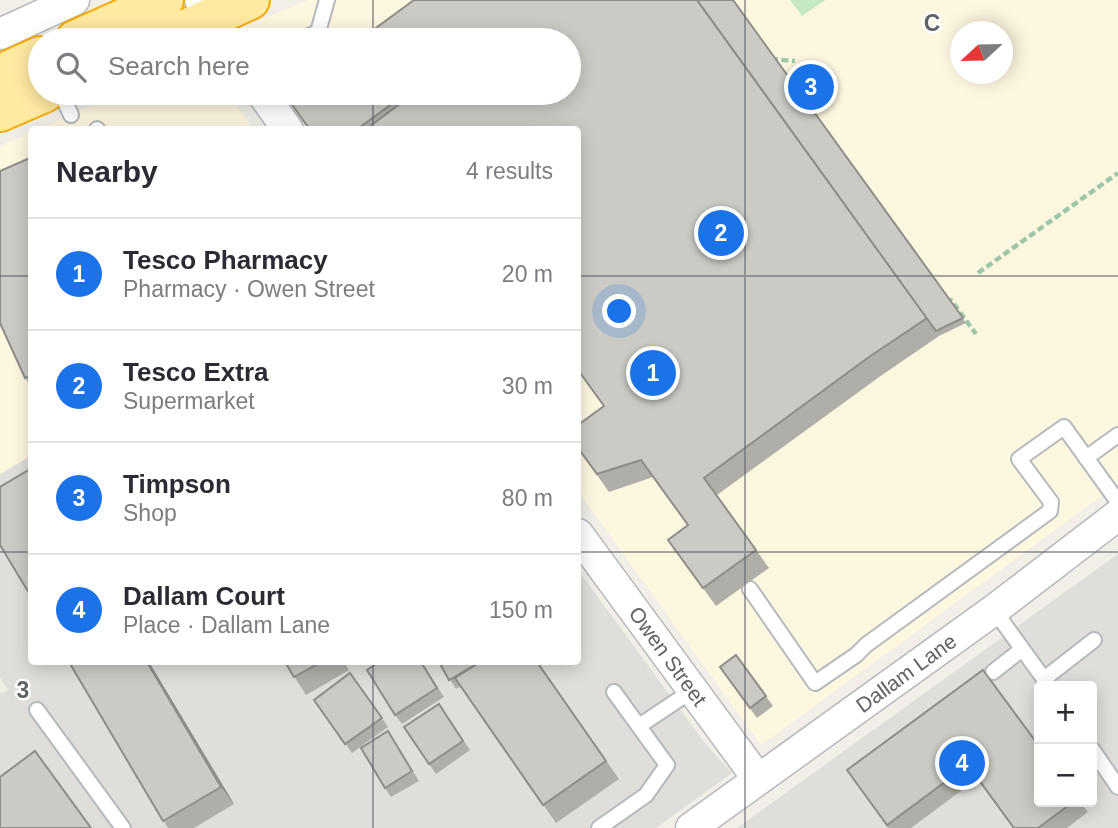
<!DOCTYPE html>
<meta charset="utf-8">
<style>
:root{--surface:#fff;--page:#f2f2f3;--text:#2b2b33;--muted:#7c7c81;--line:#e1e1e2;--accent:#1a73e8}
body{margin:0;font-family:Arial,sans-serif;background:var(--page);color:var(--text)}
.controls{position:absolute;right:21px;bottom:21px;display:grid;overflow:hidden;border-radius:7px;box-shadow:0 4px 18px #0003}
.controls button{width:63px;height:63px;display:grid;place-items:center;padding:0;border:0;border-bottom:2px solid var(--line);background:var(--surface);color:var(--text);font:35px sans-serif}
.compass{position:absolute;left:950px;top:21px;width:63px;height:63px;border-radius:50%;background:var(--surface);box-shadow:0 4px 18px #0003;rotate:248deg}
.you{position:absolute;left:620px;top:312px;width:24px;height:24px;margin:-18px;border:5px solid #fff;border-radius:50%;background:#1a73e8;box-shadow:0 0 0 10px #1a73e833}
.badge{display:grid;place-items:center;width:46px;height:46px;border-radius:50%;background:var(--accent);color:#fff;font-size:23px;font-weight:700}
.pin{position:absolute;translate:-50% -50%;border:4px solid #fff;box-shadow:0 2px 7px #0006}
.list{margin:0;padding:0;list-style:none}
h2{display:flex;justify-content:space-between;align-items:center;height:91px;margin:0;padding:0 28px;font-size:30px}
h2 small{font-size:23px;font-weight:400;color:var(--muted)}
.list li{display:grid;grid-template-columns:46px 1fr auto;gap:21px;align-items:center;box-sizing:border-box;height:112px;padding:0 28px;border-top:2px solid var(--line)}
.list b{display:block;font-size:26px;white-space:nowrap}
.list p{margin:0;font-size:23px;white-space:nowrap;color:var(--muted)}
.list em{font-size:23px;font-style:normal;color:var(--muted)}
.icon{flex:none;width:38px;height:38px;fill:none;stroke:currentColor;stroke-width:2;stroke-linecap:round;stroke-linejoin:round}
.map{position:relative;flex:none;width:1118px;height:828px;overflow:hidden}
.search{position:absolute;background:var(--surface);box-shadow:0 4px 18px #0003;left:28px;top:28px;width:553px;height:77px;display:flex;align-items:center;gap:18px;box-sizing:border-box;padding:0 24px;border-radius:38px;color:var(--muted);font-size:26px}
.panel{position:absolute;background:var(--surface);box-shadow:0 4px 18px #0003;left:28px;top:126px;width:553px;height:539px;border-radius:7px}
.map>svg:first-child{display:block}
.commercial{fill:#fef7e0;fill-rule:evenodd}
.industrial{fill:#e0deda;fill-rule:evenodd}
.garden{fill:#c5e8c5}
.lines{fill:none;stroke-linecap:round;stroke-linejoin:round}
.service-casing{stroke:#b5b8bc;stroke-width:18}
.minor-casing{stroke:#b5b8bc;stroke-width:33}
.trunk-casing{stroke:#f9ab00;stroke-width:42}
.path{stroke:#9cc7a9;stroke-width:4.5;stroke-dasharray:7 3.5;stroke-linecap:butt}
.service{stroke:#fff;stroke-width:14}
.minor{stroke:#fff;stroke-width:30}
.trunk{stroke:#feeaa1;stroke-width:38}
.wall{fill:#afaea9}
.shaded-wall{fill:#8f8d8a}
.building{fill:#cccac5;stroke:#8f8d8a;stroke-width:2}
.grid{fill:none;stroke:#5f6368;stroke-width:2;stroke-opacity:0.55}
.labels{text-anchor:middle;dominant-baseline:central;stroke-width:5;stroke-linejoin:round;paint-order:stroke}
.street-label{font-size:21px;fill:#5f6368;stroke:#fff}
.grid-label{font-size:23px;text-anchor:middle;font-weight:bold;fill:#5f6368;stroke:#fff;stroke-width:5;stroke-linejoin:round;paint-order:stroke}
</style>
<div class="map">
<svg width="1118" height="828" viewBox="0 0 1118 828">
<rect width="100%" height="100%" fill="#f1efe8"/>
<g class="commercial">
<path d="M308,0H790L802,16L826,0H1118V484L761,745L578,491V130L288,93H569V40H250L241,28ZM960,32H1002V74H960Z"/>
<polygon points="119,93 227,93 254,129 37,130"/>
<polygon points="31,132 31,456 0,474 0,146"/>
</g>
<g class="industrial">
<polygon points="31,456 32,662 578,662 578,570 704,742 732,773 656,828 0,828 0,694 8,690 0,678 0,474"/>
<path d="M1118,554V828H737ZM1039,686H1092V802H1039Z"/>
</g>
<polygon class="garden" points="790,0 825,0 802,16"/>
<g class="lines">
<g class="service-casing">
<g id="service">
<polyline points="300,40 318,32 327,0"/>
<polyline points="61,93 71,115"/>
<polyline points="97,129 98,130"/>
<polyline points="1086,458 1118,435"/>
<polyline points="750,589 815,683 856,655 866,645 1050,511 1051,502 1019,459 1064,427 1118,502"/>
<polyline points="994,610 1049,686"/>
<polyline points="993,672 1021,650"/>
<polyline points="1044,679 1094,640"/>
<polyline points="37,710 123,828"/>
<polyline points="639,726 693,690"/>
<polyline points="1092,749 1118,787"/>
<polyline points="599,828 646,795 667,765 614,692"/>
</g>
</g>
<g class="minor-casing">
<g id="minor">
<polyline points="200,0 209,18 224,40"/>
<polyline points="0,34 74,0"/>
<polyline points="262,93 288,130"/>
<polyline points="578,534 758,779"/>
<polyline points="691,828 994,610 1118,515"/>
</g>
</g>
<g class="trunk-casing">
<g id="trunk">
<polyline points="75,40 164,0"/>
<polyline points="161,40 250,0"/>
<polyline points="0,74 40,56"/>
<polyline points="0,112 44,93"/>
</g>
</g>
<g class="path">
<polyline points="771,59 795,61"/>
<polyline points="978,273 1118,173"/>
<polyline points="946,303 951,300 976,334"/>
</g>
<use href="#service" class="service"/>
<use href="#minor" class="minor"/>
<use href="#trunk" class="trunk"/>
</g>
<g class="wall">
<polygon points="733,0 966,323 939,336 882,375 717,495 769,568 716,606 668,540 688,526 653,477 609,492 578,448 604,406 578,130 310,130 391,93 400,104"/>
<polygon points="32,157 32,387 25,378"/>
<polygon points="736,655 773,706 757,718 720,667"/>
<polygon points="69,662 149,662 234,804 194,828 168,828"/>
<polygon points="285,662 344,662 349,670 306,695"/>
<polygon points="421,662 444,697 402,724 395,715"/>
<polygon points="439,662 537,662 619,779 556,823 461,686 456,689"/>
<polygon points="983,670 1039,802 1080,802 1088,812 1067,828 1013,828 977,779 911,828 888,828 847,770"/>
<polygon points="350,673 388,727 352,753 314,700"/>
<polygon points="439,704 470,750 436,774 404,727"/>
<polygon points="388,731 419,781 391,797 385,788"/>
</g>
<polygon class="shaded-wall" points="147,662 149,662 234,804 221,787"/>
<g class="building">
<polygon points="414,0 697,0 927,318 869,357 704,478 756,550 703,588 668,540 688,525 641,460 597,474 578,448 578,425 604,406 578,370 578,130 365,130 409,97 406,93 569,93 569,40 368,40 365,36"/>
<polygon points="697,0 733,0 963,318 936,331"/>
<polygon points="350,37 353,40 342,40"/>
<polygon points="284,93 391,93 397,100 356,130 310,130"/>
<polygon points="32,157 32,375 25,378 0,323 0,171"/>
<polygon points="32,468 32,598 0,545 0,487"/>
<polygon points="736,655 766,696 750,708 720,667"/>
<polygon points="69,662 147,662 221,787 163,821"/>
<polygon points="285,662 321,662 294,677"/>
<polygon points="379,662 421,662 437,688 395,715 367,670"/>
<polygon points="439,662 480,662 449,680"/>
<polygon points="480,662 537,662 606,761 543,805 455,678"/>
<polygon points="983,670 1039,746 1039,802 1073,802 1038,828 1014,828 968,765 887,825 847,770"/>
<polygon points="350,673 382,718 345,744 314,700"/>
<polygon points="439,704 463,741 429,764 404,727"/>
<polygon points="388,731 412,771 385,788 361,748"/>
<polygon points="35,751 91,828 0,828 0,777"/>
</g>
<path class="grid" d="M373,0V40M745,0V828M373,93V130M0,276H32M578,276H1118M0,552H32M578,552H1118M373,662V828"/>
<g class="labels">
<g class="street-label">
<text transform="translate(668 656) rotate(54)">Owen Street</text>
<text transform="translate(906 673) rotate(-36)">Dallam Lane</text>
</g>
</g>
<g class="grid-label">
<text x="932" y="31">C</text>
<text x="23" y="698">3</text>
</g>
</svg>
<div class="controls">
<button>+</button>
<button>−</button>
</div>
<svg class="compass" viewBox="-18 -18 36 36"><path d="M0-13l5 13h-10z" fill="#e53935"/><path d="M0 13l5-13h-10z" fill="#7c7c81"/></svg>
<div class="you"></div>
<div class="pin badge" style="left:653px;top:373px">1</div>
<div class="pin badge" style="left:721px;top:233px">2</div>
<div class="pin badge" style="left:811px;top:87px">3</div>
<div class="pin badge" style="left:962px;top:763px">4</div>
<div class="search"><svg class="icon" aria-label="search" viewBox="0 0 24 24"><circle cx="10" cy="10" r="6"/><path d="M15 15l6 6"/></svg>Search here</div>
<section class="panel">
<h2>Nearby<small>4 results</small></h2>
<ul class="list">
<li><span class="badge">1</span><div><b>Tesco Pharmacy</b><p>Pharmacy · Owen Street</p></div><em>20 m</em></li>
<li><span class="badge">2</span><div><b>Tesco Extra</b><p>Supermarket</p></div><em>30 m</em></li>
<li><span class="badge">3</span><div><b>Timpson</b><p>Shop</p></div><em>80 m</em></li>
<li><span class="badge">4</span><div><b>Dallam Court</b><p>Place · Dallam Lane</p></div><em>150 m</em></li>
</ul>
</section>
</div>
